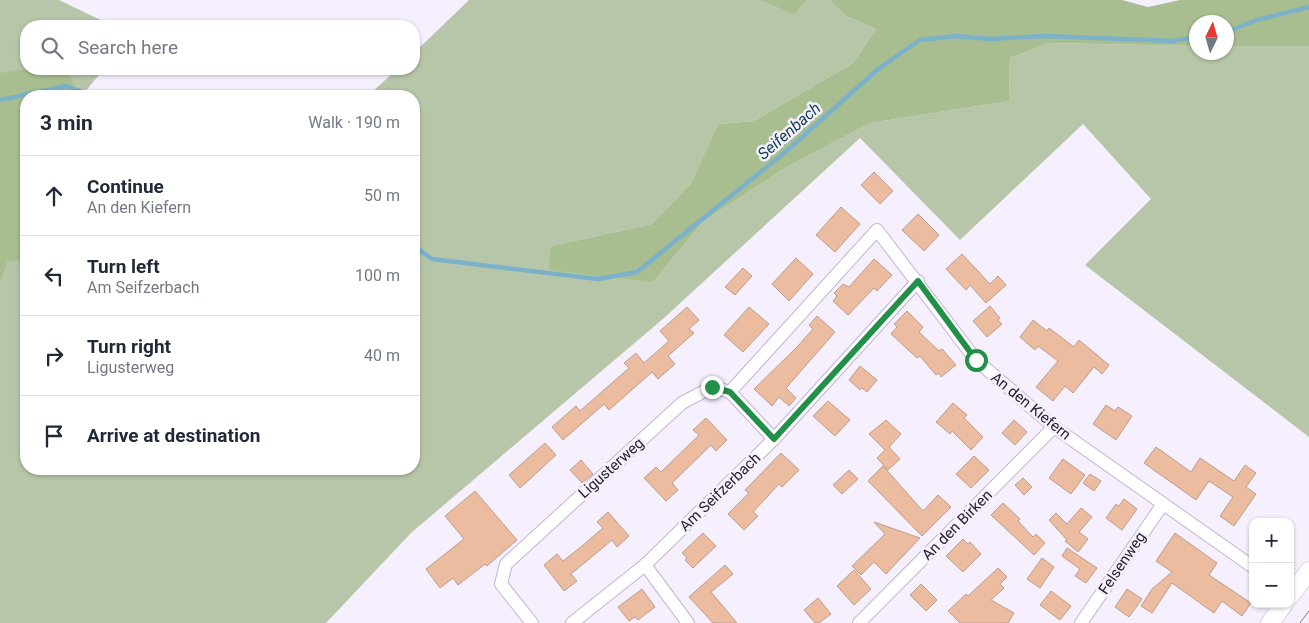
<!DOCTYPE html>
<meta charset="utf-8">
<style>
:root{--surface:#fff;--page:#f2f2f3;--text:#1f2937;--muted:#747a83;--line:#e0e1e3}
body{margin:0;font-family:Roboto,sans-serif;background:var(--page);color:var(--text)}
.controls{position:absolute;right:15px;bottom:15px;display:grid;overflow:hidden;border-radius:10px;box-shadow:0 1px 4px #0004}
.controls button{width:45px;height:45px;display:grid;place-items:center;padding:0;border:0;border-bottom:1px solid var(--line);background:var(--surface);color:var(--text);font:25px sans-serif}
.compass{position:absolute;left:1189px;top:15px;width:45px;height:45px;border-radius:50%;background:var(--surface);box-shadow:0 1px 4px #0004;rotate:5deg}
.stop{position:absolute;width:15px;height:15px;margin:-11px;border:4px solid #239049;border-radius:50%;background:#fff}
.stop.end{background:#239049;border-color:#fff;box-shadow:0 1px 5px #0008}
.list{margin:0;padding:0;list-style:none}
h2{display:flex;justify-content:space-between;align-items:center;height:65px;margin:0;padding:0 20px;font-size:21px}
h2 small{font-size:16px;font-weight:400;color:var(--muted)}
.list li{display:grid;grid-template-columns:32px 1fr auto;gap:15px;align-items:center;box-sizing:border-box;height:80px;padding:0 20px;border-top:1px solid var(--line)}
.list b{display:block;font-size:19px;white-space:nowrap}
.list p{margin:0;font-size:16px;white-space:nowrap;color:var(--muted)}
.list em{font-size:16px;font-style:normal;color:var(--muted)}
.icon{flex:none;width:28px;height:28px;fill:none;stroke:currentColor;stroke-width:2;stroke-linecap:round;stroke-linejoin:round}
.map{position:relative;flex:none;width:1309px;height:623px;overflow:hidden}
.search{position:absolute;background:var(--surface);box-shadow:0 1px 4px #0004;left:20px;top:20px;width:400px;height:55px;display:flex;align-items:center;gap:12px;box-sizing:border-box;padding:0 18px;border-radius:20px;color:var(--muted);font-size:19px}
.panel{position:absolute;background:var(--surface);box-shadow:0 1px 4px #0004;left:20px;top:90px;width:400px;height:385px;border-radius:20px}
.map>svg:first-child{display:block}
.green{fill:#b7c6a8}
.forest{fill:#a8bd90}
.lines{fill:none;stroke-linecap:round;stroke-linejoin:round}
.stream{stroke:#7bb2c9;stroke-width:4.5}
.building{fill:#ebbca0;stroke:#be9d89}
.street-casing{stroke:#c1b3d4;stroke-width:14}
.secondary-casing{stroke:#c1b3d4;stroke-width:19}
.street{stroke:#fff;stroke-width:12}
.secondary{stroke:#fff;stroke-width:18}
.tram{stroke:#7e7985;stroke-width:1}
.route{stroke:#239049;stroke-width:6}
.labels{text-anchor:middle;dominant-baseline:central;stroke-width:5;stroke-linejoin:round;paint-order:stroke}
.street-label{font-size:15px;fill:#27222e;stroke:#f6f0fe}
.water-label{font-size:16px;font-style:italic;fill:#0f3f50;stroke:#f6f0fe}
</style>
<div class="map">
<svg width="1309" height="623" viewBox="0 0 1309 623">
<rect width="100%" height="100%" fill="#f6f0fe"/>
<polygon class="green" points="0,0 59,0 113,26 26,26 26,69 104,69 84,93 93,96 26,96 26,469 414,469 414,96 368,96 397,69 414,69 414,53 469,0 761,0 794,13 807,0 829,0 846,16 876,29 853,63 754,121 718,124 691,183 652,224 551,246 653,282 704,221 785,168 870,123 1009,101 1010,58 1049,43 1196,46 1196,52 1226,52 1227,46 1309,46 1309,437 1085,265 1151,199 1083,124 960,240 860,138 664,318 411,533 326,623 0,623"/>
<g class="forest">
<polygon points="760,0 807,0 794,14"/>
<polygon points="829,0 1122,0 1148,7 1180,0 1309,0 1309,46 1227,46 1226,22 1196,22 1196,46 1049,43 1010,58 1009,101 870,123 785,168 704,221 653,282 549,270 551,246 652,224 691,183 718,124 754,121 853,63 876,29 846,16"/>
<polygon points="31,69 53,69 69,74 79,96 26,96 26,164 23,168 26,175 26,218 23,221 26,238 23,260 7,262 0,283 0,73"/>
</g>
<g class="lines">
<g class="stream">
<polyline points="1226,32 1257,20 1309,7"/>
<polyline points="0,100 66,86 93,96"/>
<polyline points="414,246 432,259 598,279 637,272 790,148 878,69 920,40 956,36 991,39 1045,36 1173,41 1196,37"/>
</g>
</g>
<g class="building">
<polygon points="874,172 893,191 880,204 861,185"/>
<polygon points="841,207 860,224 835,252 816,235"/>
<polygon points="918,214 939,235 924,251 902,230"/>
<polygon points="962,254 990,284 998,276 1006,285 986,303 970,285 966,290 946,269"/>
<polygon points="796,258 813,274 789,301 772,284"/>
<polygon points="874,259 892,275 877,291 874,288 848,315 833,301 837,296 834,293 843,284 849,287"/>
<polygon points="743,268 752,276 735,295 725,287"/>
<polygon points="990,306 1000,318 998,320 1002,324 987,337 973,321"/>
<polygon points="687,307 699,320 689,329 694,333 668,356 675,364 658,379 652,372 609,410 604,404 563,440 552,427 576,406 580,411 629,368 624,363 636,353 644,363 669,341 660,331"/>
<polygon points="749,307 769,324 743,352 724,335"/>
<polygon points="907,311 923,327 919,332 939,351 942,349 956,365 941,377 939,373 936,375 920,356 917,358 891,334 897,327 894,324"/>
<polygon points="817,316 835,332 786,388 796,398 789,406 779,397 772,406 754,389 797,347 813,329 809,325"/>
<polygon points="1033,320 1047,331 1049,328 1074,347 1079,340 1109,365 1102,374 1094,367 1073,393 1065,386 1053,401 1036,387 1058,361 1038,346 1035,350 1020,337"/>
<polygon points="860,366 877,380 867,392 862,388 860,390 849,380"/>
<polygon points="828,401 850,420 835,436 813,416"/>
<polygon points="953,403 967,415 964,418 983,437 971,450 952,431 950,434 936,422"/>
<polygon points="1106,405 1115,411 1118,407 1132,416 1116,440 1093,424"/>
<polygon points="706,418 727,440 716,451 711,445 672,483 678,490 666,501 644,478 656,467 661,472 699,435 693,430"/>
<polygon points="886,420 901,434 889,447 900,459 888,470 877,458 885,450 869,434"/>
<polygon points="1014,420 1027,432 1015,445 1002,433"/>
<polygon points="545,443 556,455 520,488 509,475"/>
<polygon points="1156,447 1191,472 1200,458 1234,481 1245,465 1256,473 1246,487 1256,494 1234,526 1220,516 1233,497 1209,481 1196,500 1144,463"/>
<polygon points="781,453 799,470 782,487 779,484 753,512 758,516 744,530 728,514 749,493 745,490"/>
<polygon points="974,456 989,470 971,488 956,474"/>
<polygon points="1063,459 1085,475 1071,494 1049,478"/>
<polygon points="581,460 593,474 582,483 570,470"/>
<polygon points="883,466 923,511 938,495 951,507 922,536 868,481"/>
<polygon points="849,470 858,479 842,494 833,485"/>
<polygon points="1090,474 1101,481 1094,491 1083,483"/>
<polygon points="1023,478 1032,487 1024,495 1015,485"/>
<polygon points="475,491 517,540 487,566 485,564 458,585 453,578 440,588 426,569 464,539 445,516"/>
<polygon points="1124,499 1137,509 1122,530 1106,518 1116,504 1119,506"/>
<polygon points="1003,503 1020,519 1018,521 1033,537 1036,534 1045,543 1034,555 991,515"/>
<polygon points="1081,508 1092,517 1079,532 1088,539 1078,552 1065,541 1067,540 1049,520 1056,513 1067,524"/>
<polygon points="608,512 629,536 617,547 612,540 571,574 577,581 564,591 544,565 557,554 563,561 582,546 603,528 597,522"/>
<polygon points="874,522 920,538 886,574 874,562 861,575 852,566 885,534"/>
<polygon points="703,533 716,546 693,568 685,560 687,558 682,553"/>
<polygon points="1175,533 1217,563 1209,575 1251,603 1242,616 1222,601 1214,613 1172,583 1152,613 1141,606 1152,589 1172,572 1156,561"/>
<polygon points="963,539 968,544 970,542 981,554 963,572 946,556"/>
<polygon points="1067,548 1097,568 1086,583 1075,576 1080,569 1062,556"/>
<polygon points="1042,558 1054,567 1040,588 1027,579"/>
<polygon points="725,565 733,574 711,592 737,623 713,623 689,597"/>
<polygon points="998,568 1007,577 1000,584 1004,588 991,600 1014,613 1008,623 960,623 948,611 966,594 968,596"/>
<polygon points="854,570 871,589 854,605 837,586"/>
<polygon points="921,584 937,600 926,611 910,595"/>
<polygon points="642,589 655,607 638,620 635,617 629,621 618,607"/>
<polygon points="1127,589 1142,599 1129,617 1115,607"/>
<polygon points="1051,591 1071,606 1060,620 1040,605"/>
<polygon points="818,598 831,614 819,623 815,623 804,610"/>
</g>
<g class="lines">
<g class="street-casing">
<g id="street">
<polyline points="730,392 877,230 976,360 1054,427 1253,567"/>
<polyline points="645,565 688,623"/>
<polyline points="532,623 501,584 506,564 682,403 712,387 730,392 774,439"/>
<polyline points="572,623 645,565 774,439 918,281"/>
<polyline points="859,623 1054,427"/>
<polyline points="1081,623 1163,504"/>
</g>
</g>
<g class="secondary-casing">
<g id="secondary">
<polyline points="1290,596 1309,571"/>
<polyline points="1270,623 1284,604"/>
</g>
</g>
<use href="#street" class="street"/>
<use href="#secondary" class="secondary"/>
<polyline class="tram" points="1300,623 1309,611"/>
</g>
<g class="lines">
<polyline class="route" points="712,387 730,392 774,439 918,281 976,360"/>
</g>
<g class="labels">
<g class="street-label">
<text transform="translate(1031 406) rotate(39)">An den Kiefern</text>
<text transform="translate(611 468) rotate(-42)">Ligusterweg</text>
<text transform="translate(720 492) rotate(-44)">Am Seifzerbach</text>
<text transform="translate(957 525) rotate(-45)">An den Birken</text>
<text transform="translate(1122 563) rotate(-56)">Felsenweg</text>
</g>
<g class="water-label">
<text transform="translate(789 131) rotate(-41)">Seifenbach</text>
</g>
</g>
</svg>
<div class="controls">
<button>+</button>
<button>−</button>
</div>
<svg class="compass" viewBox="-18 -18 36 36"><path d="M0-13l5 13h-10z" fill="#e53935"/><path d="M0 13l5-13h-10z" fill="#747a83"/></svg>
<div class="stop" style="left:976px;top:360px"></div>
<div class="stop end" style="left:712px;top:387px"></div>
<div class="search"><svg class="icon" aria-label="search" viewBox="0 0 24 24"><circle cx="10" cy="10" r="6"/><path d="M15 15l6 6"/></svg>Search here</div>
<section class="panel">
<h2>3 min<small>Walk · 190 m</small></h2>
<ul class="list">
<li><svg class="icon" aria-label="ahead" viewBox="0 0 24 24"><path d="M12 20V5M6 11l6-6 6 6"/></svg><div><b>Continue</b><p>An den Kiefern</p></div><em>50 m</em></li>
<li><svg class="icon" aria-label="left" viewBox="0 0 24 24"><path d="M17 20v-9H6M10 6l-5 5 5 5"/></svg><div><b>Turn left</b><p>Am Seifzerbach</p></div><em>100 m</em></li>
<li><svg class="icon" aria-label="right" viewBox="0 0 24 24"><path d="M7 20v-9h11M14 6l5 5-5 5"/></svg><div><b>Turn right</b><p>Ligusterweg</p></div><em>40 m</em></li>
<li><svg class="icon" aria-label="arrive" viewBox="0 0 24 24"><path d="M6 21V4h12l-3 4 3 4H6"/></svg><div><b>Arrive at destination</b></div></li>
</ul>
</section>
</div>
